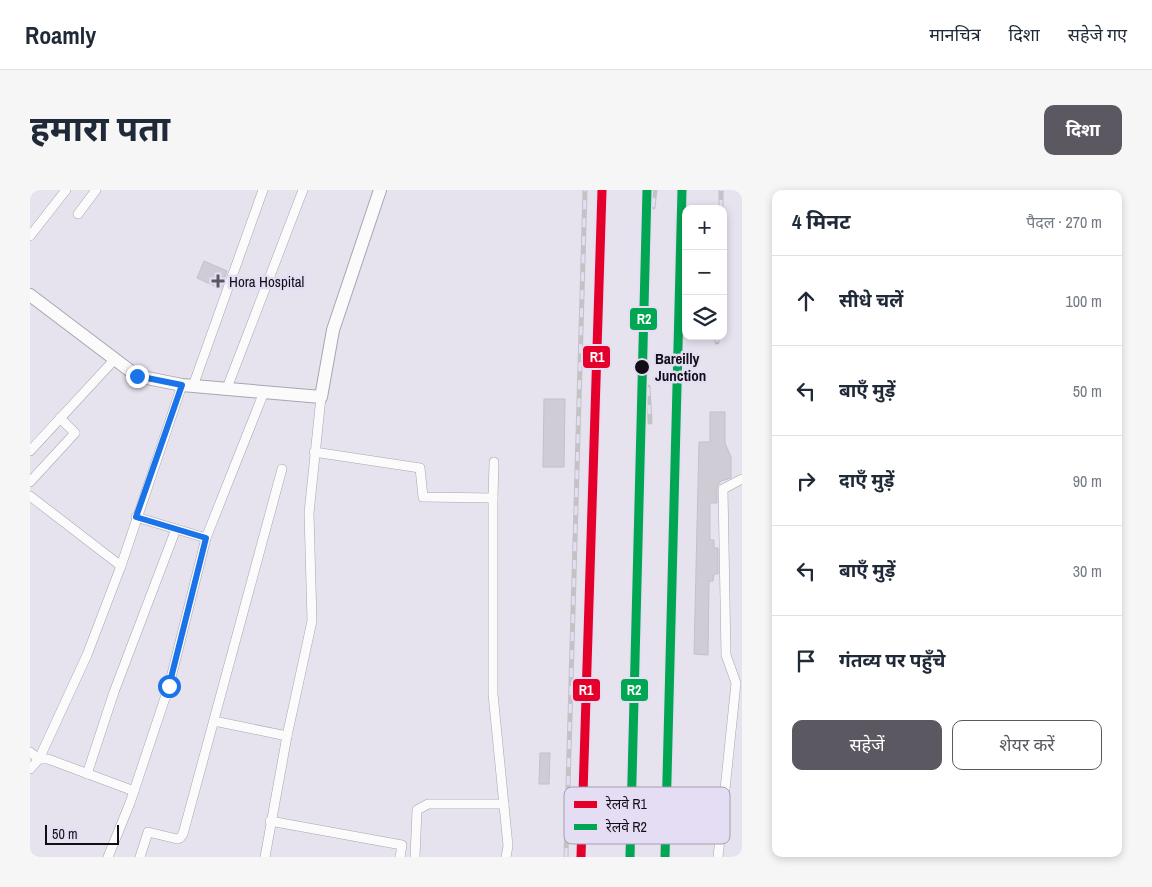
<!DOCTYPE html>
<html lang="hi">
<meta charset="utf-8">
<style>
:root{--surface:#fff;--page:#f6f6f7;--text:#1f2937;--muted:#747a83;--line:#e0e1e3;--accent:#5c5862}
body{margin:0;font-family:"Archivo Narrow","Noto Sans Devanagari",sans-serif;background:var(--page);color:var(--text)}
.controls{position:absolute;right:15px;top:15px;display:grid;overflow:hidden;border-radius:10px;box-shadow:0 2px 8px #0003}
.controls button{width:45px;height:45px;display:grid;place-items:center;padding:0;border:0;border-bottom:1px solid var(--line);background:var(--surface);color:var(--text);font:25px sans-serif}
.scale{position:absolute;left:15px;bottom:12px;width:74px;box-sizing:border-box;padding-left:5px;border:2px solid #110e16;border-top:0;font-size:14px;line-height:18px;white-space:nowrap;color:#110e16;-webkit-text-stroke:4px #e5ddf3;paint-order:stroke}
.stop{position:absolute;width:15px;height:15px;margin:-11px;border:4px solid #1a73e8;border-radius:50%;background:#fff}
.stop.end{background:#1a73e8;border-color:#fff;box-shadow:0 1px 5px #0008}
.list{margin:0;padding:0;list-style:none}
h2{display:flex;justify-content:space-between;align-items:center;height:65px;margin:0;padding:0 20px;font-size:21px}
h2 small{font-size:16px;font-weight:400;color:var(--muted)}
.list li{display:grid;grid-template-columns:32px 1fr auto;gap:15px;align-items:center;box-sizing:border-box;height:90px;padding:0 20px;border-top:1px solid var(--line)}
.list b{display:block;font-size:19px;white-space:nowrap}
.list em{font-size:16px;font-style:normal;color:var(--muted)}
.actions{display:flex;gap:10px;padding:15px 20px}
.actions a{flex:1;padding:11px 0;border:1px solid var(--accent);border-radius:10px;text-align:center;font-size:18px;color:var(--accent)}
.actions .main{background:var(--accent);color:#fff}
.icon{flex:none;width:28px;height:28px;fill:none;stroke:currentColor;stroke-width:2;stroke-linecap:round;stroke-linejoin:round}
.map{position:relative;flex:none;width:712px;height:667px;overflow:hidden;border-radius:10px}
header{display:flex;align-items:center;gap:30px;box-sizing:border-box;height:70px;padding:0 25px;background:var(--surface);border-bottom:1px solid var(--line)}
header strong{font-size:24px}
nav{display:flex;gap:28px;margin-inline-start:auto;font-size:18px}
.intro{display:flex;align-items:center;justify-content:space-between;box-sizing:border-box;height:120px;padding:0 30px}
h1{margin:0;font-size:35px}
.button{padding:12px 22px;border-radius:10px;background:var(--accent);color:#fff;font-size:18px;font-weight:700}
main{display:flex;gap:30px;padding:0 30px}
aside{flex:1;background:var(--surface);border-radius:10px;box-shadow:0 2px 8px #0003}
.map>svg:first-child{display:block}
.building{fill:#cfccd5;stroke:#c4c0ca}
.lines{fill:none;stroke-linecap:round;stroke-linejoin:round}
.street-casing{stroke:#a8a6ae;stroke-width:10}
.secondary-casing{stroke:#a8a6ae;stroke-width:14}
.street{stroke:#fbfbfc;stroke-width:9}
.secondary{stroke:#fbfbfc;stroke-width:12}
.rail-casing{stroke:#c3c3c5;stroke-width:5}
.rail{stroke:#e5ddf3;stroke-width:3;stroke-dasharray:9;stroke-linecap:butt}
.rail-1-casing{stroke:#e5ddf3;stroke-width:12}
.rail-2-casing{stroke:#e5ddf3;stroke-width:12}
.rail-1{stroke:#e4002b;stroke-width:9}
.rail-2{stroke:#00a651;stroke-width:9}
.route{stroke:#1a73e8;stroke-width:6}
.poi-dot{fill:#5c5862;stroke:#e5ddf3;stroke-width:2}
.stop-dot{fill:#110e16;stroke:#e5ddf3;stroke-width:2}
.labels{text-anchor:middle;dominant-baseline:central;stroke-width:5;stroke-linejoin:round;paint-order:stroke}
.poi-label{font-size:15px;fill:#110e16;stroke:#e5ddf3;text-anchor:start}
.stop-label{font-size:15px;font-weight:bold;fill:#110e16;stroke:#e5ddf3;text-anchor:start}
.key{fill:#e5ddf3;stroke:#a59fb1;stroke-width:1}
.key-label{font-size:14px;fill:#110e16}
.line-badge{stroke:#e5ddf3;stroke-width:2}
.badge-label{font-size:14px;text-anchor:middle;font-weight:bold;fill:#fff}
</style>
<header>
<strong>Roamly</strong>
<nav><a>मानचित्र</a><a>दिशा</a><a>सहेजे गए</a></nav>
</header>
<div class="intro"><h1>हमारा पता</h1><a class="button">दिशा</a></div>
<main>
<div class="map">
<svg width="712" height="667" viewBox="0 0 712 667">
<rect width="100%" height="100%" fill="#e6e2ee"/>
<g class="building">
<polygon points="174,71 197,81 191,99 167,88"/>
<polygon points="514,209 535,209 534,277 513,277"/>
<polygon points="680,222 695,222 695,253 701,267 701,288 691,291 687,296 687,313 680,313 680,350 684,350 684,358 688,358 688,384 684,384 683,391 679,391 678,465 664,464 669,252 680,252"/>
<polygon points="510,563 520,563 519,594 509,594"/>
</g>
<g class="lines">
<g class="street-casing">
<g id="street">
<polyline points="48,24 66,0"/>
<polyline points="0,46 36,0"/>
<polyline points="163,196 233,0"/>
<polyline points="197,198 273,0"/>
<polyline points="0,261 85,169"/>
<polyline points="284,262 390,278 393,307 463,308 464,272"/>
<polyline points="0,292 45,243 30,228"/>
<polyline points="0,306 91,376"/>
<polyline points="463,308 463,504 478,656 476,667"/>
<polyline points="106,327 176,348"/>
<polyline points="184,531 257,546"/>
<polyline points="0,562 9,569 18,569 104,601"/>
<polyline points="0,579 9,569 57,465 91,376 152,195"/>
<polyline points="57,584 84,502 146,339"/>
<polyline points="240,631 372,655 370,667"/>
<polyline points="78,667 100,613 139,496 176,348 234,202"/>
<polyline points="110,667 118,642 147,649 150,648 153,644 252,279"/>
<polyline points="235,667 257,546 282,431 279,323 291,207"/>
<polyline points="385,667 387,620 398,614 474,614"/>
<polyline points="688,667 706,493 696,465 693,299 712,289"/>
</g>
</g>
<g class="secondary-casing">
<polyline id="secondary" points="0,105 107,186 152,195 291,207 303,140 350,0"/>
</g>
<use href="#street" class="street"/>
<use href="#secondary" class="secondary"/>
<g class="rail-casing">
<g id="rail">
<polyline points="623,17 625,0"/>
<polyline points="691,19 691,0"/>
<polyline points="687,152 687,146"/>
<polyline points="618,197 620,232"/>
<polyline points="536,667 555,0"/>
<polyline points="551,667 572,0"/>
<polyline points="600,667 617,0"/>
<polyline points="635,667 652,0"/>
</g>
</g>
<use href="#rail" class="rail"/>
<g class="rail-1-casing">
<polyline id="rail-1" points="551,667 572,0"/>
</g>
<g class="rail-2-casing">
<g id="rail-2">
<polyline points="600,667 617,0"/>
<polyline points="635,667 652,0"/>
</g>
</g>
<use href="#rail-1" class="rail-1"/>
<use href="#rail-2" class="rail-2"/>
</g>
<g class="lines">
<polyline class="route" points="107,186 152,195 106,327 176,348 139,496"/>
</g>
<path class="poi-dot" d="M185.5 83.5h5v5h5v5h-5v5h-5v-5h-5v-5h5z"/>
<circle class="stop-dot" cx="612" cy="177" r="8"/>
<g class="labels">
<g class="poi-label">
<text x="199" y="91">Hora Hospital</text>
</g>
<g class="stop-label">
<text x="625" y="168">Bareilly<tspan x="625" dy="17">Junction</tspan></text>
</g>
</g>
<rect x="534" y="597" width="166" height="57" rx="8" class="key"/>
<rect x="544" y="611" width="23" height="7" fill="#e4002b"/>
<rect x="544" y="634" width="23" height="6" fill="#00a651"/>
<g class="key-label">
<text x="576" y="619">रेलवे R1</text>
<text x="576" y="642">रेलवे R2</text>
</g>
<g class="line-badge">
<rect x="599" y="117" width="29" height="24" rx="5" fill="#00a651"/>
<rect x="552" y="155" width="29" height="24" rx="5" fill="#e4002b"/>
<rect x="542" y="488" width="29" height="24" rx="5" fill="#e4002b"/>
<rect x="590" y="488" width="29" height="24" rx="5" fill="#00a651"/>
</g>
<g class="badge-label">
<text x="614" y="134">R2</text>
<text x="567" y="172">R1</text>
<text x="556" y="505">R1</text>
<text x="604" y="505">R2</text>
</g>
</svg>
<div class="controls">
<button>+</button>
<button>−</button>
<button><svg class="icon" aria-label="layers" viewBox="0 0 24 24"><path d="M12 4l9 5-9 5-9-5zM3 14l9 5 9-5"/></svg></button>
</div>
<div class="scale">50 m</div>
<div class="stop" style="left:139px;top:496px"></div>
<div class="stop end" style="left:107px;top:186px"></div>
</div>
<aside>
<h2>4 मिनट<small>पैदल · 270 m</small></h2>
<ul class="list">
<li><svg class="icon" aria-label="ahead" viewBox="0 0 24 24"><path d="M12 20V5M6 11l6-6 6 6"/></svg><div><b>सीधे चलें</b></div><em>100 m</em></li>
<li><svg class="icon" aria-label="left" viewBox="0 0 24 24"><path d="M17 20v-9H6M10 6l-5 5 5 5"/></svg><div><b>बाएँ मुड़ें</b></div><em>50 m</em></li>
<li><svg class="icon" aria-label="right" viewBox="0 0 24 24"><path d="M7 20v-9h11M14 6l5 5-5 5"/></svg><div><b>दाएँ मुड़ें</b></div><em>90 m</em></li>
<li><svg class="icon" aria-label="left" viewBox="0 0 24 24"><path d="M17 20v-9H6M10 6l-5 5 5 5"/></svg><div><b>बाएँ मुड़ें</b></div><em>30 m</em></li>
<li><svg class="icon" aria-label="arrive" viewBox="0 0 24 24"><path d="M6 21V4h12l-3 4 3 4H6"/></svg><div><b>गंतव्य पर पहुँचे</b></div></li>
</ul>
<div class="actions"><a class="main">सहेजें</a><a>शेयर करें</a></div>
</aside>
</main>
